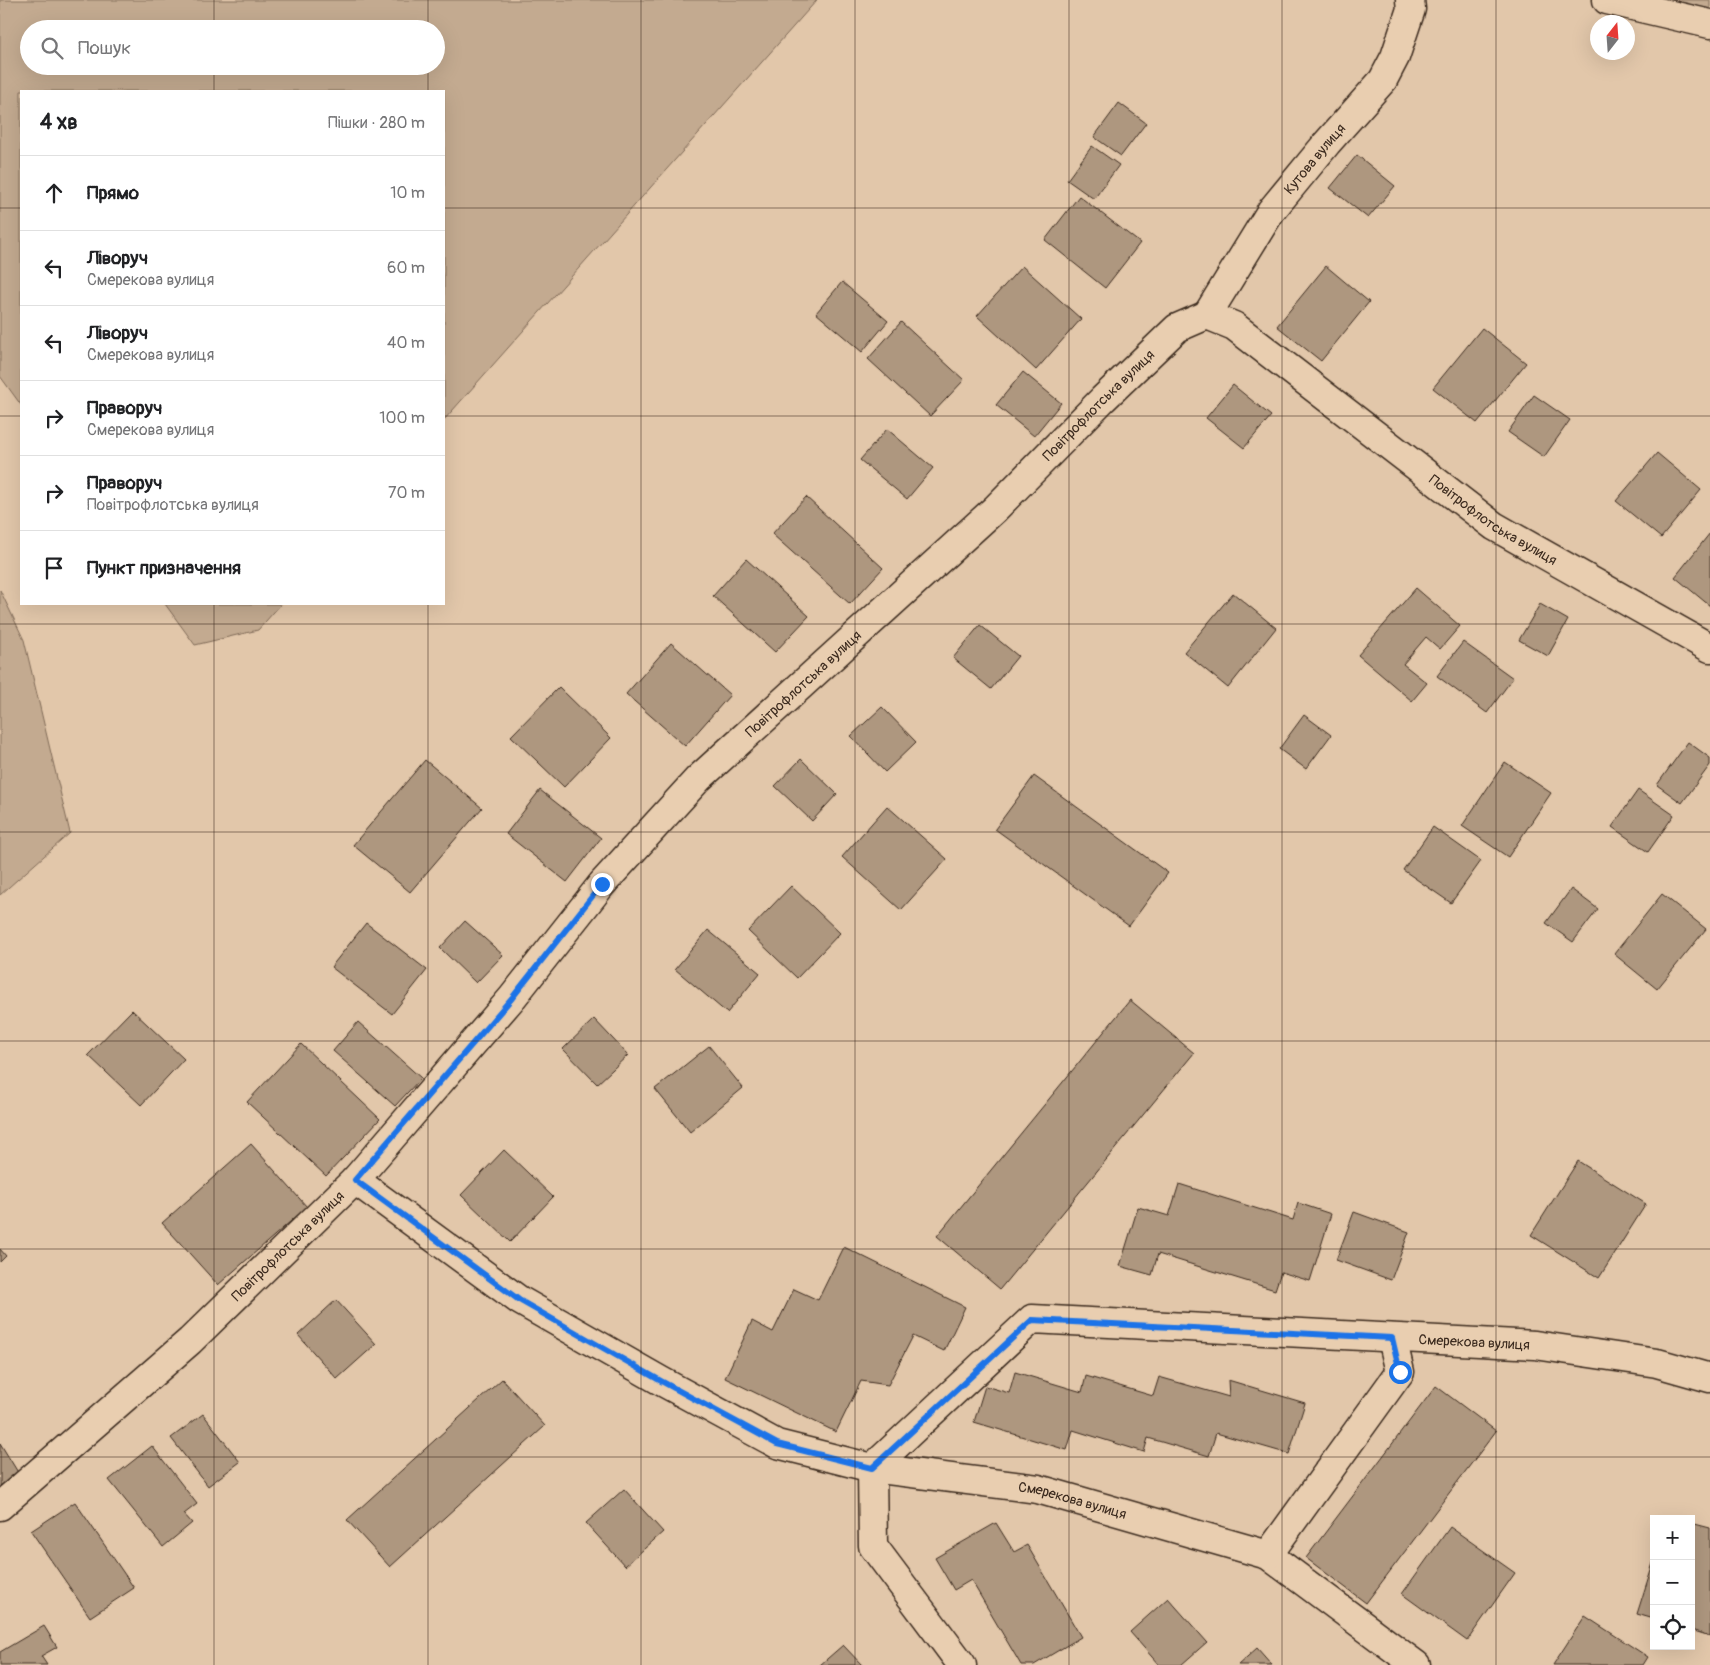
<!DOCTYPE html>
<html lang="uk">
<meta charset="utf-8">
<style>
:root{--surface:#fff;--page:#f6f6f6;--text:#202124;--muted:#757577;--line:#e0e0e0}
body{margin:0;font-family:Pangolin,sans-serif;background:var(--page);color:var(--text)}
.controls{position:absolute;right:15px;bottom:15px;display:grid;overflow:hidden;border-radius:0px;box-shadow:0 5px 20px #0002}
.controls button{width:45px;height:45px;display:grid;place-items:center;padding:0;border:0;border-bottom:1px solid var(--line);background:var(--surface);color:var(--text);font:25px sans-serif}
.compass{position:absolute;left:1590px;top:15px;width:45px;height:45px;border-radius:50%;background:var(--surface);box-shadow:0 5px 20px #0002;rotate:17deg}
.stop{position:absolute;width:15px;height:15px;margin:-11px;border:4px solid #1a73e8;border-radius:50%;background:#fff}
.stop.end{background:#1a73e8;border-color:#fff;box-shadow:0 1px 5px #0008}
.list{margin:0;padding:0;list-style:none}
h2{display:flex;justify-content:space-between;align-items:center;height:65px;margin:0;padding:0 20px;font-size:21px}
h2 small{font-size:16px;font-weight:400;color:var(--muted)}
.list li{display:grid;grid-template-columns:32px 1fr auto;gap:15px;align-items:center;box-sizing:border-box;height:75px;padding:0 20px;border-top:1px solid var(--line)}
.list b{display:block;font-size:19px;white-space:nowrap}
.list p{margin:0;font-size:16px;white-space:nowrap;color:var(--muted)}
.list em{font-size:16px;font-style:normal;color:var(--muted)}
.icon{flex:none;width:28px;height:28px;fill:none;stroke:currentColor;stroke-width:2;stroke-linecap:round;stroke-linejoin:round}
.map{position:relative;flex:none;width:1710px;height:1665px;overflow:hidden}
.search{position:absolute;background:var(--surface);box-shadow:0 5px 20px #0002;left:20px;top:20px;width:425px;height:55px;display:flex;align-items:center;gap:12px;box-sizing:border-box;padding:0 18px;border-radius:28px;color:var(--muted);font-size:19px}
.panel{position:absolute;background:var(--surface);box-shadow:0 5px 20px #0002;left:20px;top:90px;width:425px;height:515px;border-radius:0px}
.map>svg:first-child{display:block}
.green{fill:#c3aa90;stroke:#7f6a57;fill-rule:evenodd}
.building{fill:#ae977f;stroke:#3b2a1e}
.lines{fill:none;stroke-linecap:round;stroke-linejoin:round}
.minor-casing{stroke:#3b2a1e;stroke-width:31}
.minor{stroke:#e9ceb0;stroke-width:28}
.route{stroke:#1a73e8;stroke-width:6}
.grid{fill:none;stroke:#3b2a1e;stroke-width:1;stroke-opacity:0.55}
.labels{text-anchor:middle;dominant-baseline:central;stroke-width:5;stroke-linejoin:round;paint-order:stroke}
.street-label{font-size:14px;fill:#3b2a1e;stroke:#e9ceb0}
</style>
<div class="map">
<svg width="1710" height="1665" viewBox="0 0 1710 1665">
<rect width="100%" height="100%" fill="#e2c7aa"/>
<filter id="ink" filterUnits="userSpaceOnUse"><feTurbulence type="fractalNoise" baseFrequency=".02" numOctaves="2"/><feDisplacementMap in="SourceGraphic" scale="10" xChannelSelector="R" yChannelSelector="G"/><feConvolveMatrix kernelMatrix="1 2 1 2 8 2 1 2 1" color-interpolation-filters="sRGB"/></filter>
<g filter="url(#ink)">
<g class="green">
<path d="M0,0H817L444,420V91H21V405L0,376ZM29,29H436V66H29Z"/>
<polygon points="1672,0 1710,0 1710,9"/>
<polygon points="0,590 24,640 70,833 0,895"/>
<polygon points="165,604 281,604 258,630 195,645"/>
</g>
<g class="building">
<polygon points="1119,103 1146,123 1121,156 1094,137"/>
<polygon points="1092,146 1119,165 1094,199 1067,180"/>
<polygon points="1357,155 1395,186 1368,218 1330,188"/>
<polygon points="1079,196 1140,243 1105,288 1045,240"/>
<polygon points="1022,266 1081,319 1036,370 977,316"/>
<polygon points="1326,266 1369,302 1321,361 1277,326"/>
<polygon points="842,282 888,321 862,352 816,313"/>
<polygon points="901,322 964,380 930,416 868,359"/>
<polygon points="1482,328 1526,363 1477,423 1433,388"/>
<polygon points="1023,372 1061,403 1034,436 996,405"/>
<polygon points="1233,385 1271,416 1244,448 1206,418"/>
<polygon points="1534,395 1570,420 1544,457 1508,432"/>
<polygon points="887,429 933,468 907,499 860,460"/>
<polygon points="1657,453 1701,490 1661,538 1616,501"/>
<polygon points="806,497 883,568 850,604 772,534"/>
<polygon points="1710,533 1710,606 1675,577"/>
<polygon points="746,559 809,616 775,652 713,596"/>
<polygon points="1416,588 1460,626 1440,649 1426,637 1403,664 1427,683 1412,701 1358,655"/>
<polygon points="1233,593 1276,628 1228,688 1184,652"/>
<polygon points="1540,604 1568,620 1548,656 1519,640"/>
<polygon points="980,625 1018,656 991,689 953,658"/>
<polygon points="1463,642 1513,678 1487,713 1437,676"/>
<polygon points="671,643 730,695 685,746 626,694"/>
<polygon points="559,687 611,738 564,787 511,736"/>
<polygon points="882,707 916,742 885,772 851,736"/>
<polygon points="1304,715 1331,735 1306,769 1279,749"/>
<polygon points="1688,742 1710,758 1710,765 1682,803 1657,785"/>
<polygon points="801,759 837,794 812,821 775,786"/>
<polygon points="425,760 482,808 410,892 353,845"/>
<polygon points="1505,762 1551,793 1508,857 1462,826"/>
<polygon points="1034,776 1168,873 1129,926 995,829"/>
<polygon points="540,790 601,838 567,882 506,834"/>
<polygon points="1638,790 1674,815 1648,852 1612,827"/>
<polygon points="887,806 947,859 901,910 842,857"/>
<polygon points="1433,827 1481,861 1451,903 1403,870"/>
<polygon points="791,886 840,933 797,978 748,931"/>
<polygon points="1571,889 1598,909 1573,942 1546,923"/>
<polygon points="1662,894 1706,929 1657,989 1614,954"/>
<polygon points="465,921 503,955 476,983 440,948"/>
<polygon points="366,923 427,970 392,1014 331,967"/>
<polygon points="708,930 760,973 727,1013 675,969"/>
<polygon points="1130,1000 1194,1053 1000,1289 937,1236"/>
<polygon points="132,1010 184,1059 141,1105 88,1055"/>
<polygon points="594,1019 628,1055 597,1084 563,1049"/>
<polygon points="358,1022 421,1078 395,1106 333,1051"/>
<polygon points="301,1044 380,1119 326,1176 247,1102"/>
<polygon points="709,1046 743,1088 690,1132 655,1089"/>
<polygon points="251,1144 307,1207 218,1285 162,1223"/>
<polygon points="504,1150 553,1197 510,1242 461,1195"/>
<polygon points="1578,1161 1646,1204 1599,1278 1531,1235"/>
<polygon points="1179,1184 1293,1220 1298,1203 1331,1214 1310,1281 1281,1272 1275,1290 1158,1254 1152,1275 1120,1266 1138,1207 1169,1216"/>
<polygon points="1354,1212 1409,1232 1391,1280 1336,1260"/>
<polygon points="844,1247 965,1307 944,1351 913,1336 888,1385 861,1381 836,1432 725,1378 752,1321 773,1332 794,1289 818,1300"/>
<polygon points="0,1249 6,1256 0,1262"/>
<polygon points="336,1300 376,1344 337,1379 298,1335"/>
<polygon points="1015,1372 1082,1392 1086,1376 1153,1396 1159,1377 1229,1397 1228,1380 1305,1403 1289,1454 1216,1433 1209,1456 1148,1438 1144,1452 1073,1430 1067,1450 974,1422 985,1386 1009,1393"/>
<polygon points="502,1379 545,1426 390,1567 347,1520"/>
<polygon points="1436,1386 1496,1431 1366,1603 1306,1558"/>
<polygon points="203,1414 240,1462 208,1486 171,1438"/>
<polygon points="0,1443 19,1474 0,1486"/>
<polygon points="152,1446 197,1504 184,1514 192,1523 163,1547 109,1480"/>
<polygon points="624,1489 663,1532 625,1566 586,1523"/>
<polygon points="75,1502 134,1588 90,1617 31,1531"/>
<polygon points="996,1523 1014,1552 1027,1545 1081,1637 1034,1665 1021,1665 971,1580 954,1590 935,1558"/>
<polygon points="1691,1523 1710,1528 1710,1636 1691,1630"/>
<polygon points="1450,1527 1515,1573 1467,1641 1402,1594"/>
<polygon points="1654,1560 1654,1619 1637,1614"/>
<polygon points="1168,1598 1207,1642 1181,1665 1159,1665 1130,1632"/>
<polygon points="1585,1616 1648,1657 1643,1665 1553,1665"/>
<polygon points="44,1626 57,1647 41,1656 47,1665 0,1665 0,1652"/>
<polygon points="843,1645 862,1665 820,1665"/>
<polygon points="1257,1648 1272,1665 1238,1665"/>
</g>
<g class="lines">
<g class="minor-casing">
<g id="minor">
<polyline points="1607,0 1710,24"/>
<path id="s1" d="M1207,315L1271,211L1327,143L1383,80L1395,57L1411,9L1410,0"/>
<path id="s2" d="M355,1180L519,1300L661,1381L777,1444L872,1468L1038,1489L1268,1555L1416,1665"/>
<path id="s3" d="M0,1506L190,1341L355,1180L512,998L602,884L698,779L995,509L1103,399L1177,328L1207,315L1234,326L1494,526L1710,648"/>
<polyline points="1268,1555 1400,1372 1392,1338"/>
<path id="s4" d="M962,1665L873,1546L872,1468L1032,1319L1535,1345L1657,1363L1710,1378"/>
</g>
</g>
<use href="#minor" class="minor"/>
</g>
</g>
<g class="lines" filter="url(#ink)">
<polyline class="route" points="602,884 512,998 355,1180 519,1300 661,1381 777,1444 872,1468 1032,1320 1392,1338 1400,1372"/>
</g>
<path class="grid" d="M214,0V29M428,0V29M641,0V1665M855,0V1665M1069,0V1665M1282,0V1665M1496,0V1665M214,66V91M428,66V91M0,208H21M444,208H1710M0,416H21M444,416H1710M214,604V1665M428,604V1665M0,624H1710M0,832H1710M0,1041H1710M0,1249H1710M0,1457H1710"/>
<g class="labels">
<g class="street-label">
<text stroke="none"><textPath href="#s1" startOffset="190">Кутова вулиця</textPath></text>
<text stroke="none"><textPath href="#s3" startOffset="1558">Повітрофлотська вулиця</textPath></text>
<text stroke="none"><textPath href="#s3" startOffset="2054">Повітрофлотська вулиця</textPath></text>
<text stroke="none"><textPath href="#s3" startOffset="1152">Повітрофлотська вулиця</textPath></text>
<text stroke="none"><textPath href="#s3" startOffset="388">Повітрофлотська вулиця</textPath></text>
<text stroke="none"><textPath href="#s4" startOffset="888">Смерекова вулиця</textPath></text>
<text stroke="none"><textPath href="#s2" startOffset="800">Смерекова вулиця</textPath></text>
</g>
</g>
</svg>
<div class="controls">
<button>+</button>
<button>−</button>
<button><svg class="icon" aria-label="locate" viewBox="0 0 24 24"><circle cx="12" cy="12" r="6"/><path d="M12 2v4M12 18v4M2 12h4M18 12h4"/></svg></button>
</div>
<svg class="compass" viewBox="-18 -18 36 36"><path d="M0-13l5 13h-10z" fill="#e53935"/><path d="M0 13l5-13h-10z" fill="#757577"/></svg>
<div class="stop" style="left:1400px;top:1372px"></div>
<div class="stop end" style="left:602px;top:884px"></div>
<div class="search"><svg class="icon" aria-label="search" viewBox="0 0 24 24"><circle cx="10" cy="10" r="6"/><path d="M15 15l6 6"/></svg>Пошук</div>
<section class="panel">
<h2>4 хв<small>Пішки · 280 m</small></h2>
<ul class="list">
<li><svg class="icon" aria-label="ahead" viewBox="0 0 24 24"><path d="M12 20V5M6 11l6-6 6 6"/></svg><div><b>Прямо</b></div><em>10 m</em></li>
<li><svg class="icon" aria-label="left" viewBox="0 0 24 24"><path d="M17 20v-9H6M10 6l-5 5 5 5"/></svg><div><b>Ліворуч</b><p>Смерекова вулиця</p></div><em>60 m</em></li>
<li><svg class="icon" aria-label="left" viewBox="0 0 24 24"><path d="M17 20v-9H6M10 6l-5 5 5 5"/></svg><div><b>Ліворуч</b><p>Смерекова вулиця</p></div><em>40 m</em></li>
<li><svg class="icon" aria-label="right" viewBox="0 0 24 24"><path d="M7 20v-9h11M14 6l5 5-5 5"/></svg><div><b>Праворуч</b><p>Смерекова вулиця</p></div><em>100 m</em></li>
<li><svg class="icon" aria-label="right" viewBox="0 0 24 24"><path d="M7 20v-9h11M14 6l5 5-5 5"/></svg><div><b>Праворуч</b><p>Повітрофлотська вулиця</p></div><em>70 m</em></li>
<li><svg class="icon" aria-label="arrive" viewBox="0 0 24 24"><path d="M6 21V4h12l-3 4 3 4H6"/></svg><div><b>Пункт призначення</b></div></li>
</ul>
</section>
</div>
